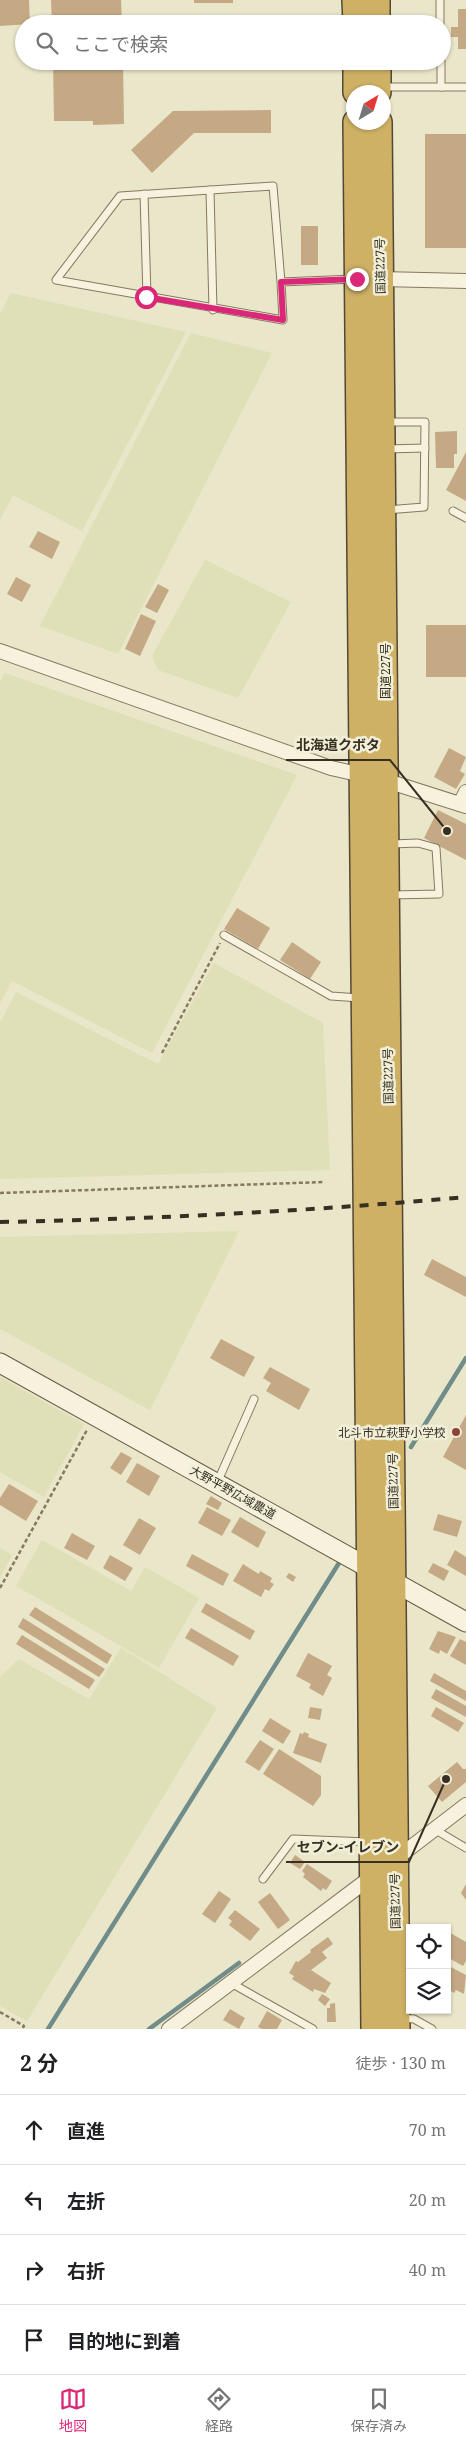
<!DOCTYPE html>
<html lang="ja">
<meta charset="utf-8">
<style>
:root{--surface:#fff;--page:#f2f2f2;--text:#202124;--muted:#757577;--line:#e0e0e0;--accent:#db2777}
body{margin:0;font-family:"Noto Serif","Noto Sans JP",serif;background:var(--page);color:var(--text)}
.controls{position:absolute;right:15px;bottom:15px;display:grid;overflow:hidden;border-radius:0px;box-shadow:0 1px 4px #0004}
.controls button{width:45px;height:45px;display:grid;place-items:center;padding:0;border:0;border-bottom:1px solid var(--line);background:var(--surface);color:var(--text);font:25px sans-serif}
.compass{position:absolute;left:346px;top:85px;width:45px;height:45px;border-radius:50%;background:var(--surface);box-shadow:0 1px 4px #0004;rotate:38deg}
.stop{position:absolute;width:15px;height:15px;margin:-11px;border:4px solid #db2777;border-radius:50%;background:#fff}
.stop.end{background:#db2777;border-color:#fff;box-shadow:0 1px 5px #0008}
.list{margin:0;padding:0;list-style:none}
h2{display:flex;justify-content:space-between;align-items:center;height:65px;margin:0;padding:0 20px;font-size:21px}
h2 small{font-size:16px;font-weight:400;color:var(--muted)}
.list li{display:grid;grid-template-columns:32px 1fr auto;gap:15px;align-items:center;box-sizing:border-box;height:70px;padding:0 20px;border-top:1px solid var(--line)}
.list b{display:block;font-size:19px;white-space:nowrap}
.list em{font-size:16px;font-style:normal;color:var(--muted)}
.icon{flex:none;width:28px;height:28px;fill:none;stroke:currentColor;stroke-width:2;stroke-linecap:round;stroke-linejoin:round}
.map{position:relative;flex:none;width:466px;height:2029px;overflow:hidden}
.search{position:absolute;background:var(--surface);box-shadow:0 1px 4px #0004;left:15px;right:15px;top:15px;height:55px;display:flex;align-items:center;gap:12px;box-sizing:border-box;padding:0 18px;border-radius:28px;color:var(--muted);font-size:19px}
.sheet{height:345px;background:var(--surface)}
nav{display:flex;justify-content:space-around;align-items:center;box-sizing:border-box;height:70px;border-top:1px solid var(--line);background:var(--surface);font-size:14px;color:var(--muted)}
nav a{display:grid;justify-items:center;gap:2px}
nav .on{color:var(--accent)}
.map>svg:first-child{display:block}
.farmland{fill:#dfdfb8}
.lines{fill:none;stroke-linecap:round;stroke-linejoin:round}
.stream{stroke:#718d8a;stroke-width:4.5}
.building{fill:#c4a984}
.lane-casing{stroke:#857960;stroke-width:9}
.street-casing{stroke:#857960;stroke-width:16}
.secondary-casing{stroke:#675b43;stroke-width:21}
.highway-casing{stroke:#544734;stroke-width:28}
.path{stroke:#857960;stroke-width:2.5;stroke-dasharray:4 2.5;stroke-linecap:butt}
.lane{stroke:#f6f2dd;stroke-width:7}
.street{stroke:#f6f2dd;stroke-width:14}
.secondary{stroke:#f6f2dd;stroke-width:19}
.highway{stroke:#cfb165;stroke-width:25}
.rail{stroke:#373022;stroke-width:4;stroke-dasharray:9 9;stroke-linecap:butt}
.route{stroke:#db2777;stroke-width:6}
.poi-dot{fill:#8e4337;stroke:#f2efd9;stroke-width:2}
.labels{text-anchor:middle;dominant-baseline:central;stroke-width:5;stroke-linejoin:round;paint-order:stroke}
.street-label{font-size:12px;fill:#373022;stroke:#f2efd9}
.poi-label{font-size:12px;fill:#373022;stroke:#f2efd9;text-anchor:end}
.leader{fill:none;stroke:#373022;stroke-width:2}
.callout-dot{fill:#373022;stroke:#f2efd9;stroke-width:2}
.callout-label{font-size:14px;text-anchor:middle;font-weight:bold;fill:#373022;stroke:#f2efd9;stroke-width:5;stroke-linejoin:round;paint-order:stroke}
</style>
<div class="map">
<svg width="466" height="2029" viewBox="0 0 466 2029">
<rect width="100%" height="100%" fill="#eae6ca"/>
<g class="farmland">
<polygon points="11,293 186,332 82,531 13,495 0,520 0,314"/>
<polygon points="191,333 272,353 118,654 40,626"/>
<polygon points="205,560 291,602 238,698 158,670 152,656"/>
<polygon points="5,673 297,775 152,1053 12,981 0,1004 0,682"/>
<polygon points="214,963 323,1023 330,1170 0,1179 0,1023 16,992 158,1064"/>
<polygon points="239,1231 150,1410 0,1329 0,1237"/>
<polygon points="0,1377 84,1424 44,1497 0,1472"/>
<polygon points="42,1540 131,1591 145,1567 199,1598 159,1668 16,1586"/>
<polygon points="0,1548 12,1555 0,1578"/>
<polygon points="121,1648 217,1708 27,2021 0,2006 0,1677 19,1659 89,1699"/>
</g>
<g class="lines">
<g class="stream">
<polyline points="411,1447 466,1358"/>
<polyline points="48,2029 339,1563"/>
<polyline points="149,2029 239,1963"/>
</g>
</g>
<g class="building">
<polygon points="0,0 29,0 30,24 0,26"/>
<polygon points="51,0 121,0 122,24 52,24"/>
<rect x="194" y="0" width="39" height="3"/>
<polygon points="458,9 466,9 466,49 458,49 458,37 451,37 451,27 458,27"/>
<polygon points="53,61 123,61 124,124 93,125 93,121 54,121"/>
<polygon points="271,110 271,133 194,133 152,173 131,150 173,111"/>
<rect x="425" y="134" width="41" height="114"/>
<rect x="301" y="226" width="17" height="39"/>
<polygon points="457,431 457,454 454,454 454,468 436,468 435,432"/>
<polygon points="466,452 466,501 446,490"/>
<polygon points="38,531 60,542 52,559 29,547"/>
<polygon points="16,577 31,585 22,602 7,594"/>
<polygon points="158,584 169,590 157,613 145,607"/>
<polygon points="141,614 156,621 140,656 125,649"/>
<rect x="426" y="625" width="40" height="52"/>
<polygon points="449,748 466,757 460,771 465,774 456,789 434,777"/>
<polygon points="438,810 466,824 466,860 424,838"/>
<polygon points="237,908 270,928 258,949 224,929"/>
<polygon points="292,942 321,962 310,979 280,960"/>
<polygon points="432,1259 466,1277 466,1297 424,1275"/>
<polygon points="221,1339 255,1357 244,1377 210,1358"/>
<polygon points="270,1367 310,1389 299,1410 266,1391 271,1383 263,1378"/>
<polygon points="466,1415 466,1470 443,1457"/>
<polygon points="121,1452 132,1458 121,1475 110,1468"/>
<polygon points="137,1463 160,1476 149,1496 126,1482"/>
<polygon points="9,1484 38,1501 26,1521 0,1505 0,1498"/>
<polygon points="211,1496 222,1503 218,1510 206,1504"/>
<polygon points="207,1507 231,1520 222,1536 198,1523"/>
<polygon points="438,1514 462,1521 457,1537 433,1530"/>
<polygon points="240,1517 266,1532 258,1548 231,1532"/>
<polygon points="139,1518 156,1528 140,1555 123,1545"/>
<polygon points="72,1533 95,1546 87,1560 64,1548"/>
<polygon points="455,1550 466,1557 466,1576 447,1565"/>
<polygon points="192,1554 229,1574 223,1586 186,1566"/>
<polygon points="110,1555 133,1568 125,1581 103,1568"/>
<polygon points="433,1563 449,1571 444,1581 428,1572"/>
<polygon points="243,1564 259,1574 260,1571 272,1578 270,1582 274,1584 269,1591 265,1589 261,1597 233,1581"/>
<polygon points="289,1573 296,1577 293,1582 286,1577"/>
<polygon points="206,1603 255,1631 250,1640 201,1612"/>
<polygon points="35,1607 112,1655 107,1664 29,1615"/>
<polygon points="23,1618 105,1669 99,1677 18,1627"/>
<polygon points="191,1628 239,1656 233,1666 185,1638"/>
<polygon points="438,1631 456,1637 447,1654 440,1650 439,1654 429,1649"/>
<polygon points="22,1635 95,1680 89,1689 16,1644"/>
<polygon points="460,1639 466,1642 466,1665 450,1656"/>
<polygon points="308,1653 332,1666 327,1675 332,1678 323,1696 309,1688 311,1684 296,1676"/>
<polygon points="434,1673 466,1691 466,1701 430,1681"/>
<polygon points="436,1689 466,1706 466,1717 431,1698"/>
<polygon points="310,1707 322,1709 320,1720 308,1718"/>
<polygon points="436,1707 464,1723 458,1732 431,1716"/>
<polygon points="270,1718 291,1731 283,1744 262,1731"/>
<polygon points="304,1732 309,1734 308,1737 327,1744 321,1763 293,1753 300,1733 303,1734"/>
<polygon points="260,1740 274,1749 259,1771 245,1762"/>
<polygon points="279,1749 321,1776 321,1795 313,1806 263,1774"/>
<polygon points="457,1762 463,1769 466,1769 466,1782 442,1802 428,1786"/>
<polygon points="295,1855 305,1862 300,1869 290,1863"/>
<polygon points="307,1864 332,1881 326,1890 323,1888 321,1891 303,1877 305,1874 302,1871"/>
<polygon points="466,1884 466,1900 461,1893"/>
<polygon points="219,1891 231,1899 215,1923 202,1914"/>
<polygon points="270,1893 290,1920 278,1929 258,1902"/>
<polygon points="235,1910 260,1929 250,1941 229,1925 232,1921 228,1918"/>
<polygon points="447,1931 466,1942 466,1961 463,1966 447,1957"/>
<polygon points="328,1937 333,1944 322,1952 327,1958 311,1970 331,1983 325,1993 314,1989 313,1992 292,1979 294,1976 289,1973 296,1961 298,1962 311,1952 310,1950"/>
<polygon points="447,1965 466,1975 464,1994 456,1990 454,1993 447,1989"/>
<polygon points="322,1994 330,1999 325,2006 318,2000"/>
<polygon points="335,2003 336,2022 327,2022 327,2008 330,2008 330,2004"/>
<polygon points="230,2009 245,2018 239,2029 223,2020"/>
<polygon points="267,2011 282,2020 277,2029 262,2029 258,2027"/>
</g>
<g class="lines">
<g class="lane-casing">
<g id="lane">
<polyline points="440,0 440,24"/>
<polyline points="441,61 441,87"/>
<polyline points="381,87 466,87"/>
<polyline points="210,190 213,310"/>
<polyline points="144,194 147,297"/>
<polyline points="281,282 283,320 56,280 120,196 273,186 281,282 354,279"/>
<polyline points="386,449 425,448"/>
<polyline points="386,510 424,507 425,422 386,422"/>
<polyline points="453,511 466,518"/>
<polyline points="391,844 418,843 436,848 439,894 391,895"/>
<polyline points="224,935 331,996 360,998"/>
<polyline points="217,1483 254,1399"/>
<polyline points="434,1829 466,1848"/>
<polyline points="263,1879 293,1839 368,1842"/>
<polyline points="231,1983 313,2029"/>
<polyline points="400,2018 414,2019 432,2029"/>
</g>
</g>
<g class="street-casing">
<g id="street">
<polyline points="381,279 466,281"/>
<polyline points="0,651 331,768 384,780 466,806"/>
<polyline points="460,804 466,792"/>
<polyline points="393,1861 466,1805"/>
<polyline points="169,2029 374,1875"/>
</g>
</g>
<g class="secondary-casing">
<polyline id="secondary" points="0,1363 466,1622"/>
</g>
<g class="highway-casing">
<g id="highway">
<polyline points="355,0 356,24"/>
<polyline points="377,0 377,24"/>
<polyline points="356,61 356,92"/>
<polyline points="378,61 378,92"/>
<polyline points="356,122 374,2029"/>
<polyline points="379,122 397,2029"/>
</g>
</g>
<g class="path">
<polyline points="162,1053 220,943"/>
<polyline points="0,1193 324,1182"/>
<polyline points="0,1588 87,1430"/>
<polyline points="0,2012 24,2026 22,2029"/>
</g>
<use href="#lane" class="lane"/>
<use href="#street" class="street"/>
<use href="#secondary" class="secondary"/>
<use href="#highway" class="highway"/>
<path class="rail" d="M0,1222C156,1219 311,1211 466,1197"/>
</g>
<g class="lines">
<polyline class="route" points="146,297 283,320 281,282 357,279"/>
</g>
<circle class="poi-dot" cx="456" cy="1432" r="5"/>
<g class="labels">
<g class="street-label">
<text transform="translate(380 266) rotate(-91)">国道227号</text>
<text transform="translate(385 671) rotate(-90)">国道227号</text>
<text transform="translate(388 1076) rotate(-91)">国道227号</text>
<text transform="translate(393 1481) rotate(-91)">国道227号</text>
<text transform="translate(233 1492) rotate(29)">大野平野広域農道</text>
<text transform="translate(395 1901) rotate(-91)">国道227号</text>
</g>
<g class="poi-label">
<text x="446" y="1432">北斗市立萩野小学校</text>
</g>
</g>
<path class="leader" d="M447 831L390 760H286M446 1779L409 1862H286"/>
<g class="callout-dot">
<circle cx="447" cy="831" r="5"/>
<circle cx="446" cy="1779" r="5"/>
</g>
<g class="callout-label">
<text x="338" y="750">北海道クボタ</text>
<text x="348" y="1852">セブン-イレブン</text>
</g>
</svg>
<div class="controls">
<button><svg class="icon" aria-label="locate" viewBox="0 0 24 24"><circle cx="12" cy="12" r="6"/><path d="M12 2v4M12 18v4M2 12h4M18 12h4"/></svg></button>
<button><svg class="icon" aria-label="layers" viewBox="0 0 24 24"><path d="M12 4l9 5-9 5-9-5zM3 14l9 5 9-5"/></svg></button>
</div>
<svg class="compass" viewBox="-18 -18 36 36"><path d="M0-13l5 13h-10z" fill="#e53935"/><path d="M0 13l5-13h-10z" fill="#757577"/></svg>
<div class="stop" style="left:146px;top:297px"></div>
<div class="stop end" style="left:357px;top:279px"></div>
<div class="search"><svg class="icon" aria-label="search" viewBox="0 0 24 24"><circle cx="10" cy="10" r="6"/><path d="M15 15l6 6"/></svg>ここで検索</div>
</div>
<section class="sheet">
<h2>2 分<small>徒歩 · 130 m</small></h2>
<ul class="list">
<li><svg class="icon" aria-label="ahead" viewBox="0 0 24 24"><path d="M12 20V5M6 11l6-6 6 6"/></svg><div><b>直進</b></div><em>70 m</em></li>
<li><svg class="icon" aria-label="left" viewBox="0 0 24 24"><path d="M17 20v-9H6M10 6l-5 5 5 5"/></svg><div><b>左折</b></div><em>20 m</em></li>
<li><svg class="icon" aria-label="right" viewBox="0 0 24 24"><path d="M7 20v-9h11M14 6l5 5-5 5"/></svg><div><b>右折</b></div><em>40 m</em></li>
<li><svg class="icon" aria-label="arrive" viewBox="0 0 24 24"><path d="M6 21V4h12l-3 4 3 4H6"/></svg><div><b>目的地に到着</b></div></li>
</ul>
</section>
<nav>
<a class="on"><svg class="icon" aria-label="map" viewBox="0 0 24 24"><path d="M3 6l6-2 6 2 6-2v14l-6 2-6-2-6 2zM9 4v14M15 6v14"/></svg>地図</a>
<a><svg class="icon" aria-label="directions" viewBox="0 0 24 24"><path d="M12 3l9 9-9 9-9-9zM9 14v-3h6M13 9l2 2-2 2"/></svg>経路</a>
<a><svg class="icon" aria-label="saved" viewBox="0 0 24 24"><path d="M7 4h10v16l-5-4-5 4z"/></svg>保存済み</a>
</nav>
